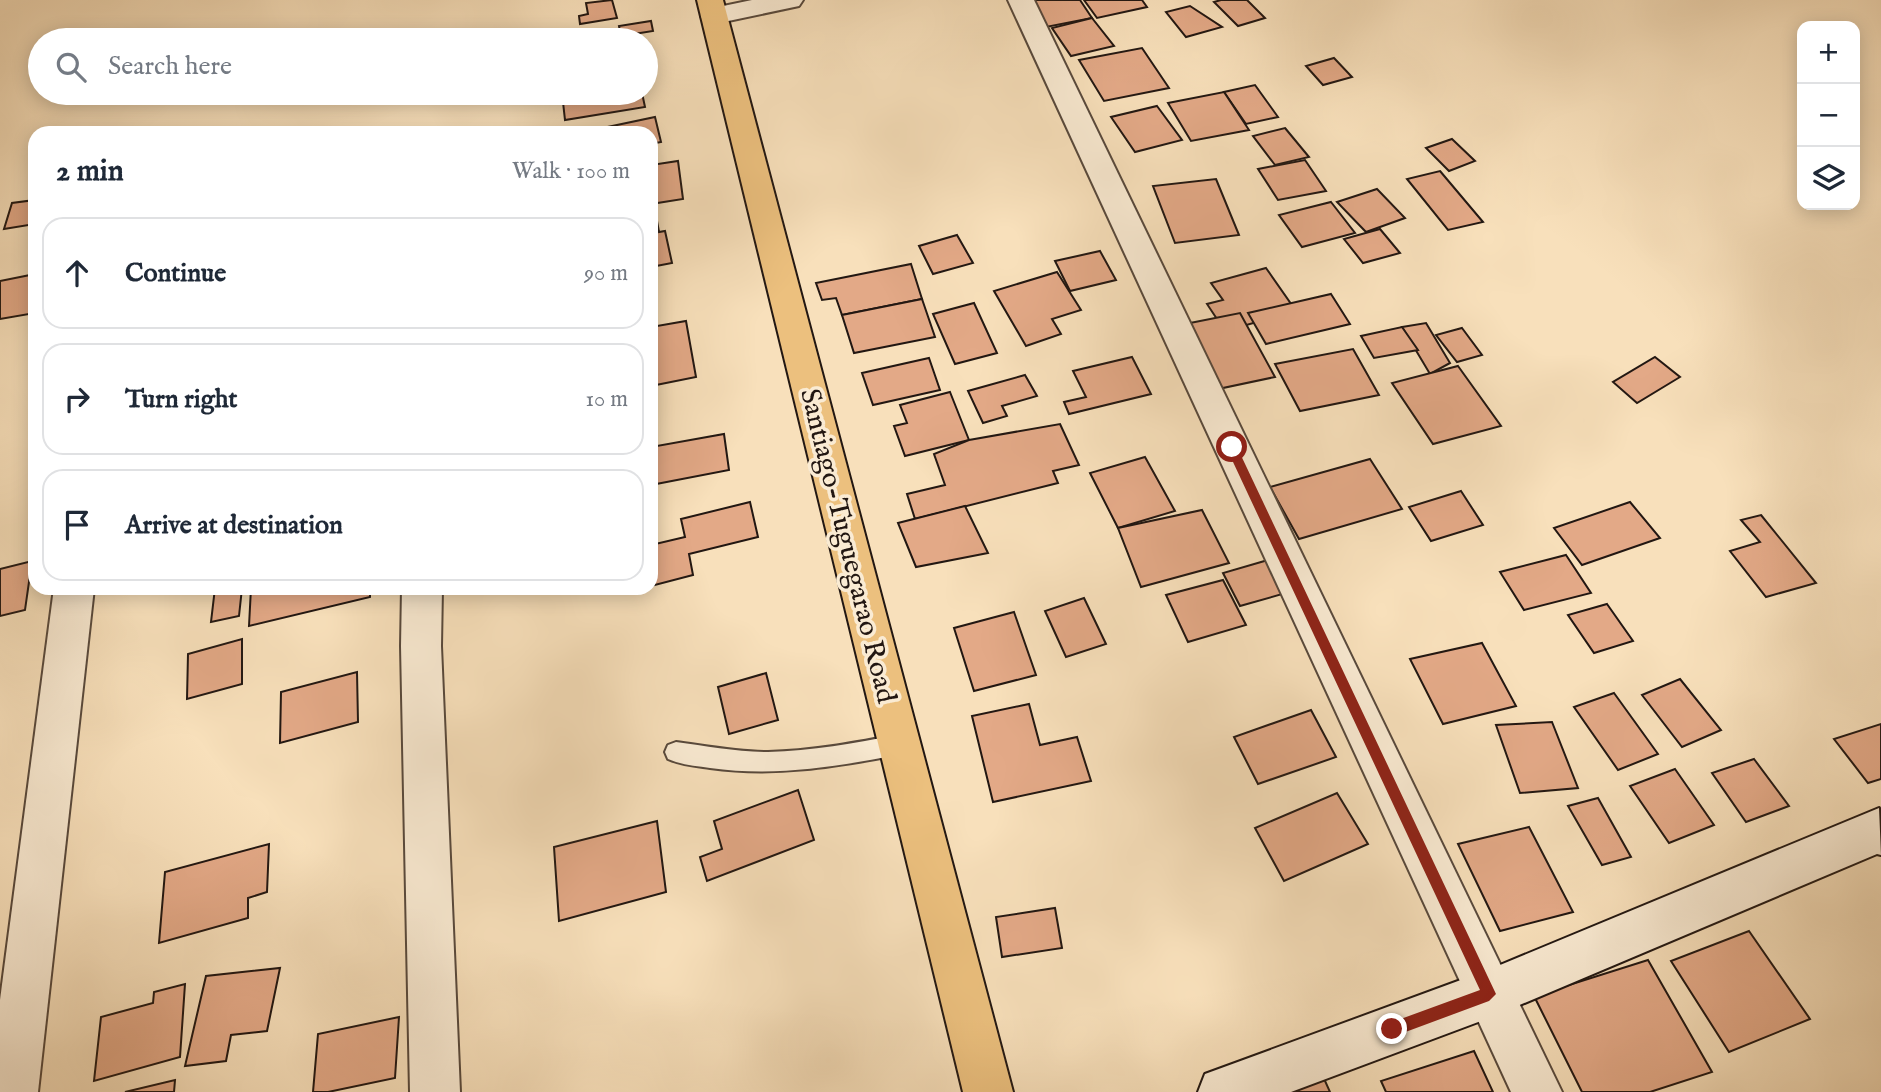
<!DOCTYPE html>
<meta charset="utf-8">
<style>
:root{--surface:#fff;--page:#f2f2f3;--text:#1f2937;--muted:#747a83;--line:#e0e1e3}
body{margin:0;font-family:"IM FELL English",serif;background:var(--page);color:var(--text)}
.controls{position:absolute;right:21px;top:21px;display:grid;overflow:hidden;border-radius:14px;box-shadow:0 4px 18px #0003}
.controls button{width:63px;height:63px;display:grid;place-items:center;padding:0;border:0;border-bottom:2px solid var(--line);background:var(--surface);color:var(--text);font:35px sans-serif}
.stop{position:absolute;width:21px;height:21px;margin:-16px;border:5px solid #8f2418;border-radius:50%;background:#fff}
.stop.end{background:#8f2418;border-color:#fff;box-shadow:0 2px 7px #0008}
.list{margin:0;padding:0;list-style:none}
h2{display:flex;justify-content:space-between;align-items:center;height:91px;margin:0;padding:0 28px;font-size:30px}
h2 small{font-size:23px;font-weight:400;color:var(--muted)}
.list li{display:grid;grid-template-columns:46px 1fr auto;gap:21px;align-items:center;box-sizing:border-box;height:112px;margin:0 14px 14px;padding:0 14px;border:2px solid var(--line);border-radius:21px}
.list b{display:block;font-size:26px;white-space:nowrap}
.list em{font-size:23px;font-style:normal;color:var(--muted)}
.icon{flex:none;width:38px;height:38px;fill:none;stroke:currentColor;stroke-width:2;stroke-linecap:round;stroke-linejoin:round}
.map{position:relative;flex:none;width:1881px;height:1092px;overflow:hidden}
.search{position:absolute;background:var(--surface);box-shadow:0 4px 18px #0003;left:28px;top:28px;width:630px;height:77px;display:flex;align-items:center;gap:18px;box-sizing:border-box;padding:0 24px;border-radius:38px;color:var(--muted);font-size:26px}
.panel{position:absolute;background:var(--surface);box-shadow:0 4px 18px #0003;left:28px;top:126px;width:630px;height:469px;border-radius:21px}
.map>svg:first-child{display:block}
.building{fill:#e3a987;stroke:#221712;stroke-width:2}
.lines{fill:none;stroke-linecap:round;stroke-linejoin:round}
.lane-casing{stroke:#58493c;stroke-width:4}
.street-casing{stroke:#58493c;stroke-width:4}
.secondary-casing{stroke:#221712;stroke-width:4}
.highway-casing{stroke:#221712;stroke-width:4}
.lane{fill:#faebd3;fill-rule:evenodd}
.street{fill:#faebd3;fill-rule:evenodd}
.secondary{fill:#faebd3;fill-rule:evenodd}
.highway{fill:#ecc07e;fill-rule:evenodd}
.route{fill:#8f2418}
.labels{text-anchor:middle;dominant-baseline:central;stroke-width:7;stroke-linejoin:round;paint-order:stroke}
.street-label{font-size:28px;fill:#221712;stroke:#faebd3}
</style>
<div class="map">
<svg width="1881" height="1092" viewBox="0 0 1881 1092">
<rect width="100%" height="100%" fill="#f8e0bb"/>
<filter id="stains"><feTurbulence type="fractalNoise" baseFrequency=".00286" numOctaves="4"/><feColorMatrix values="0 0 0 0 .2 0 0 0 0 .09 0 0 0 0 .02 0 0 0 .5 -.17"/></filter>
<radialGradient id="worn" r=".72"><stop offset=".6" stop-color="#630" stop-opacity="0"/><stop offset="1" stop-color="#630" stop-opacity=".3"/></radialGradient>
<g class="building">
<polygon points="612,0 617,18 580,24 579,16 588,14 586,3"/>
<polygon points="1024,0 1080,0 1092,18 1041,28"/>
<polygon points="1084,0 1142,0 1147,7 1097,18"/>
<polygon points="1221,0 1247,0 1265,18 1238,26 1214,2"/>
<polygon points="1190,6 1222,27 1186,37 1166,12"/>
<polygon points="1092,18 1114,46 1071,56 1052,28"/>
<polygon points="651,21 653,31 621,36 619,26"/>
<polygon points="1142,48 1169,88 1104,101 1079,60"/>
<polygon points="1334,58 1352,77 1323,85 1306,66"/>
<polygon points="1255,85 1278,117 1246,124 1224,92"/>
<polygon points="1224,92 1249,130 1191,141 1168,103"/>
<polygon points="562,93 642,93 645,107 565,120"/>
<polygon points="1157,106 1182,140 1135,152 1111,117"/>
<polygon points="655,117 661,142 651,144 651,133 579,133"/>
<polygon points="1285,128 1309,157 1275,165 1253,136"/>
<polygon points="1452,139 1475,161 1449,171 1426,148"/>
<polygon points="1305,160 1326,191 1278,200 1258,169"/>
<polygon points="678,161 683,199 651,204 651,165"/>
<polygon points="1440,171 1483,222 1448,230 1407,179"/>
<polygon points="1216,179 1239,235 1175,243 1153,186"/>
<polygon points="1377,189 1405,218 1366,232 1337,202"/>
<polygon points="35,200 35,224 4,229 12,203"/>
<polygon points="1331,202 1355,233 1302,247 1279,215"/>
<polygon points="657,221 659,232 665,231 672,263 651,267 651,222"/>
<polygon points="1380,229 1400,253 1363,263 1344,239"/>
<polygon points="35,234 35,259 30,260 31,235"/>
<polygon points="957,235 973,263 933,274 919,246"/>
<polygon points="1100,251 1116,280 1070,291 1055,261"/>
<polygon points="911,264 922,299 842,315 836,298 822,300 816,283"/>
<polygon points="1266,268 1296,311 1225,331 1207,304 1223,300 1211,283"/>
<polygon points="1057,272 1081,310 1052,319 1061,334 1026,346 994,291"/>
<polygon points="35,274 35,313 0,319 0,281"/>
<polygon points="1331,294 1350,324 1266,344 1248,313"/>
<polygon points="922,299 935,337 854,353 842,315"/>
<polygon points="974,303 997,353 955,364 933,314"/>
<polygon points="1240,313 1275,377 1218,389 1185,324"/>
<polygon points="686,321 696,377 651,386 651,327"/>
<polygon points="1426,323 1450,363 1430,374 1402,327"/>
<polygon points="1402,327 1418,350 1374,358 1361,336"/>
<polygon points="1462,328 1482,355 1457,362 1436,335"/>
<polygon points="1353,349 1379,395 1300,411 1275,364"/>
<polygon points="1132,357 1151,394 1069,414 1064,402 1086,397 1073,371"/>
<polygon points="1655,357 1680,377 1637,403 1613,382"/>
<polygon points="929,358 940,390 873,405 862,373"/>
<polygon points="1458,366 1501,426 1433,444 1392,383"/>
<polygon points="1025,375 1037,396 1002,406 1007,416 983,423 968,391"/>
<polygon points="950,392 969,440 905,456 894,426 907,423 900,405"/>
<polygon points="1060,424 1079,465 1053,471 1058,483 915,519 907,494 945,485 934,454 969,440"/>
<polygon points="724,434 729,470 651,485 651,447"/>
<polygon points="1145,457 1175,511 1118,528 1090,473"/>
<polygon points="1370,459 1402,509 1299,539 1270,487"/>
<polygon points="1461,491 1483,525 1431,541 1409,507"/>
<polygon points="750,502 758,537 689,554 693,575 651,586 651,545 685,537 681,519"/>
<polygon points="1630,502 1660,538 1582,565 1554,528"/>
<polygon points="965,506 988,553 916,567 898,523"/>
<polygon points="1202,510 1229,563 1141,587 1118,528"/>
<polygon points="1761,515 1816,583 1766,597 1730,551 1760,542 1741,520"/>
<polygon points="1566,555 1591,593 1524,610 1500,572"/>
<polygon points="1268,560 1286,593 1240,606 1223,573"/>
<polygon points="32,561 25,610 0,616 0,569"/>
<polygon points="1223,580 1246,625 1188,642 1166,595"/>
<polygon points="215,588 242,588 239,616 211,622"/>
<polygon points="251,588 370,588 370,597 249,626"/>
<polygon points="1084,598 1106,644 1066,657 1045,611"/>
<polygon points="1607,604 1633,641 1594,653 1568,615"/>
<polygon points="1014,612 1036,675 974,691 954,628"/>
<polygon points="242,639 242,684 187,699 188,654"/>
<polygon points="1482,643 1516,706 1443,724 1410,659"/>
<polygon points="357,672 358,722 280,743 281,692"/>
<polygon points="766,673 778,720 729,734 718,687"/>
<polygon points="1680,679 1721,730 1682,747 1642,695"/>
<polygon points="1614,693 1658,754 1618,770 1574,707"/>
<polygon points="1029,704 1040,745 1077,737 1091,781 993,802 972,716"/>
<polygon points="1311,710 1336,757 1258,784 1234,737"/>
<polygon points="1552,722 1578,788 1520,793 1496,725"/>
<polygon points="1881,724 1881,779 1868,783 1834,739"/>
<polygon points="1754,759 1789,806 1746,822 1712,773"/>
<polygon points="1675,769 1714,825 1669,843 1630,786"/>
<polygon points="798,790 814,840 707,881 700,857 722,849 714,821"/>
<polygon points="1337,793 1368,844 1284,881 1255,828"/>
<polygon points="1598,798 1631,857 1602,865 1568,806"/>
<polygon points="657,821 666,892 559,921 554,847"/>
<polygon points="1529,827 1573,912 1500,931 1458,844"/>
<polygon points="269,844 267,892 248,898 248,918 159,943 165,872"/>
<polygon points="1055,908 1062,948 1002,957 996,917"/>
<polygon points="1749,931 1810,1019 1729,1052 1671,961"/>
<polygon points="1648,960 1712,1072 1650,1092 1582,1092 1534,996"/>
<polygon points="280,968 267,1031 231,1035 226,1061 185,1066 206,976"/>
<polygon points="185,984 180,1057 94,1081 101,1017 153,1003 154,992"/>
<polygon points="399,1017 395,1078 328,1092 313,1092 318,1034"/>
<polygon points="1474,1051 1493,1092 1386,1092 1381,1081"/>
<polygon points="1321,1072 1330,1092 1260,1092"/>
<polygon points="175,1080 174,1092 125,1092"/>
</g>
<g class="lines">
<g class="lane-casing">
<path id="lane" d="M897,735L905,738L908,745L905,752L897,755C834,767 774,777 710,768C696,766 682,765 668,759L665,752L668,745L676,742C706,746 737,752 768,752C812,751 854,743 897,735Z"/>
</g>
<g class="street-casing">
<g id="street">
<polygon points="752,0 803,0 799,6 714,24 704,22 701,16 704,10"/>
<polygon points="1008,0 1034,0 1562,1092 1511,1092"/>
<polygon points="54,588 94,588 38,1092 0,1092 0,1000"/>
<polygon points="402,588 442,588 441,646 460,1092 410,1092 401,646"/>
</g>
</g>
<g class="secondary-casing">
<polygon id="secondary" points="1879,808 1881,855 1877,854 1489,1018 1291,1092 1198,1092 1205,1074 1488,970"/>
</g>
<g class="highway-casing">
<polygon id="highway" points="697,0 723,0 1013,1092 963,1092"/>
</g>
<use href="#lane" class="lane"/>
<use href="#street" class="street"/>
<use href="#secondary" class="secondary"/>
<use href="#highway" class="highway"/>
</g>
<polygon class="route" points="1232,443 1237,447 1496,994 1489,1001 1392,1037 1387,1034 1385,1029 1387,1024 1480,990 1226,447"/>
<g class="labels">
<g class="street-label">
<text transform="translate(847 546) rotate(76)">Santiago-Tuguegarao Road</text>
</g>
</g>
<rect width="100%" height="100%" filter="url(#stains)"/>
<rect width="100%" height="100%" fill="url(#worn)"/>
</svg>
<div class="controls">
<button>+</button>
<button>−</button>
<button><svg class="icon" aria-label="layers" viewBox="0 0 24 24"><path d="M12 4l9 5-9 5-9-5zM3 14l9 5 9-5"/></svg></button>
</div>
<div class="stop" style="left:1232px;top:447px"></div>
<div class="stop end" style="left:1392px;top:1029px"></div>
<div class="search"><svg class="icon" aria-label="search" viewBox="0 0 24 24"><circle cx="10" cy="10" r="6"/><path d="M15 15l6 6"/></svg>Search here</div>
<section class="panel">
<h2>2 min<small>Walk · 100 m</small></h2>
<ul class="list">
<li><svg class="icon" aria-label="ahead" viewBox="0 0 24 24"><path d="M12 20V5M6 11l6-6 6 6"/></svg><div><b>Continue</b></div><em>90 m</em></li>
<li><svg class="icon" aria-label="right" viewBox="0 0 24 24"><path d="M7 20v-9h11M14 6l5 5-5 5"/></svg><div><b>Turn right</b></div><em>10 m</em></li>
<li><svg class="icon" aria-label="arrive" viewBox="0 0 24 24"><path d="M6 21V4h12l-3 4 3 4H6"/></svg><div><b>Arrive at destination</b></div></li>
</ul>
</section>
</div>
